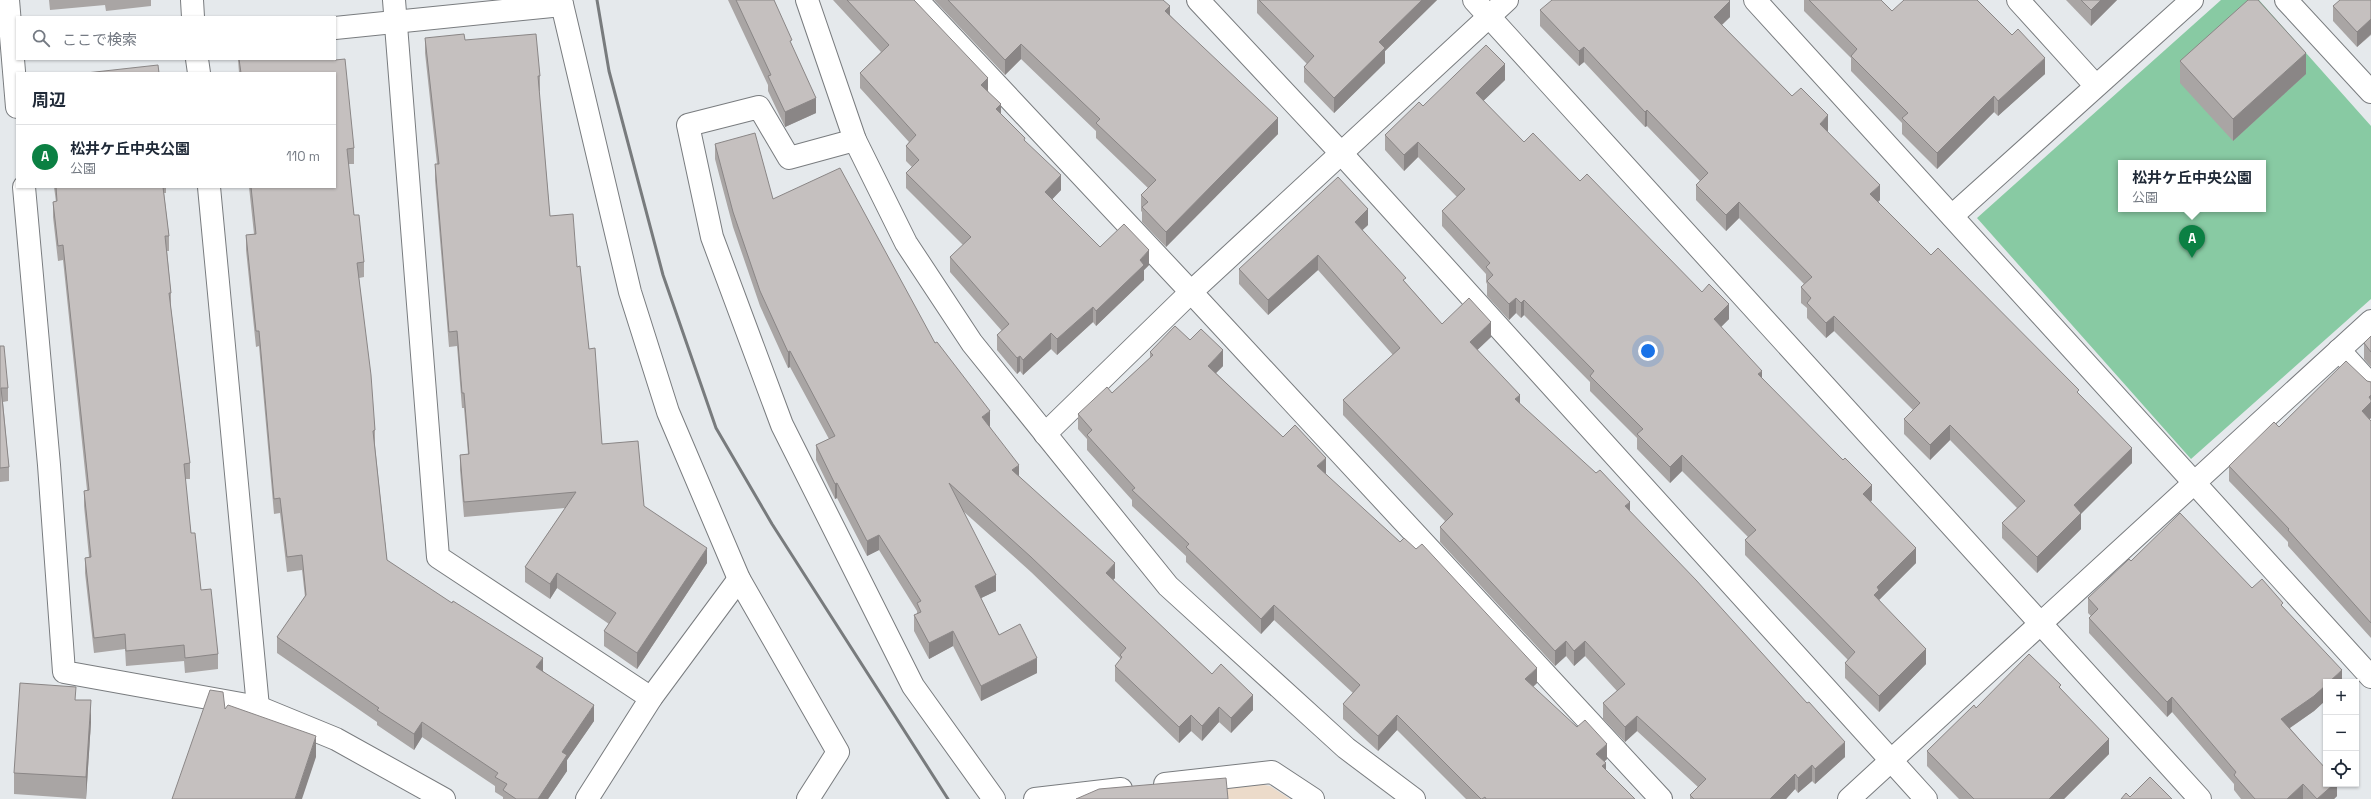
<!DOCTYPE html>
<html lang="ja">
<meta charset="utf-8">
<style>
:root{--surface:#fff;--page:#f2f2f3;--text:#1f2937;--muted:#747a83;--line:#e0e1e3;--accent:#0b8043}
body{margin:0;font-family:"Space Grotesk","Noto Sans JP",sans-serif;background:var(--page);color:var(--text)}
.controls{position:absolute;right:12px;bottom:12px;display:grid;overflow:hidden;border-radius:0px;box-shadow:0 1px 3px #0004}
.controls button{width:36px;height:36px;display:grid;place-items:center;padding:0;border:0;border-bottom:1px solid var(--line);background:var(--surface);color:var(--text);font:20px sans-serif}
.you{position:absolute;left:1648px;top:351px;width:14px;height:14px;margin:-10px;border:3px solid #fff;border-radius:50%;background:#1a73e8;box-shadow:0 0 0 6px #1a73e833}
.badge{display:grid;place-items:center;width:26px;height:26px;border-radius:50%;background:var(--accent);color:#fff;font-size:13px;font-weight:700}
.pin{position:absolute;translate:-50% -33px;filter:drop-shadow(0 1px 2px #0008)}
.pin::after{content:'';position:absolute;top:21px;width:14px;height:12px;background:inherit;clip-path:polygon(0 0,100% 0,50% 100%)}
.popup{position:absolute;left:2118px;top:160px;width:148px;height:52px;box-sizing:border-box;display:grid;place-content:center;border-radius:0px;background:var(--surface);filter:drop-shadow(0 1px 3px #0005);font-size:13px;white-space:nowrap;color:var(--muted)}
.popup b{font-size:15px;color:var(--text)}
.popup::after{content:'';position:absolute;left:50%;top:100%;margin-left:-8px;border:8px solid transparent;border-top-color:var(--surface)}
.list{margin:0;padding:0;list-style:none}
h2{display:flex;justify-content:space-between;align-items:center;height:52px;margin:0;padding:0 16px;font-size:17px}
h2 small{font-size:13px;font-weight:400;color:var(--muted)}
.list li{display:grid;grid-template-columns:26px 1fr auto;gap:12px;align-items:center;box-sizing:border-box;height:64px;padding:0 16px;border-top:1px solid var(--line)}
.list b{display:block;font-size:15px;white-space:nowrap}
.list p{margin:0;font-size:13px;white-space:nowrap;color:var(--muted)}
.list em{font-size:13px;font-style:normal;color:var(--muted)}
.icon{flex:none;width:22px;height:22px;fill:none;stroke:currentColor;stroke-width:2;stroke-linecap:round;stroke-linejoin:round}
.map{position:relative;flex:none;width:2371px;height:799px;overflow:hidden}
.search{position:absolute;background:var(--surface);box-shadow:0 1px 3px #0004;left:16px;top:16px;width:320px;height:44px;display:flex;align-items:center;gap:10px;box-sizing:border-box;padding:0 14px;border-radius:0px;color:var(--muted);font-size:15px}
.panel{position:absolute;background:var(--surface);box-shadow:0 1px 3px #0004;left:16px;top:72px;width:320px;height:116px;border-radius:0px}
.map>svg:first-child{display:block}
.commercial{fill:#ecdbca}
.green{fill:#88caa3;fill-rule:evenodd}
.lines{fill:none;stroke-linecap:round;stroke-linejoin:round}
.minor-casing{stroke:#797c7f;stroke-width:24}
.minor{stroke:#fff;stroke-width:22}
.rail{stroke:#787b7d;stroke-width:3}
.wall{fill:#a9a5a4}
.shaded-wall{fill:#8a8686}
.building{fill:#c5c0bf;stroke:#8a8686}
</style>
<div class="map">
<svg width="2371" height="799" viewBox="0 0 2371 799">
<rect width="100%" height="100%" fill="#e5e9ec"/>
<polygon class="commercial" points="1248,782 1270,786 1290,799 1073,799"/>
<path class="green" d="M2221,0H2259L2371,126V299L2191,459L1977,218ZM2121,163H2263V209H2121Z"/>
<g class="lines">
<g class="minor-casing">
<g id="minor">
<polyline points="8,0 17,107"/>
<polyline points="192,0 193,17"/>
<polyline points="394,0 438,557 651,698"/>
<polyline points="561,0 630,292 668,412 739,579 838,752 808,799"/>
<polyline points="807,0 855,140 906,243 972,343 1168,586 1346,748 1414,799"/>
<polyline points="917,0 1191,292 1661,799"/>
<polyline points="1198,0 1341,153 1926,799"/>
<polyline points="1474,0 2200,799"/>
<polyline points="1755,0 2371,677"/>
<polyline points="2018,0 2095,85"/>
<polyline points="2286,0 2371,92"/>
<polyline points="335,28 562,5"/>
<polyline points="197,59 199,73"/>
<polyline points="855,140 789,158 759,107 688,125 712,237 782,425 913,686 994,799"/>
<polyline points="24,187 49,465 64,672 258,707 336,739 444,799"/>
<polyline points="209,187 258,707"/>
<polyline points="1952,216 2192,0"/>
<polyline points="2339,350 2371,385"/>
<polyline points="1045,434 1191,292 1507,0"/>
<polyline points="1165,784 1272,772 1313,799"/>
<polyline points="587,799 651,698 739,579"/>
<polyline points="1035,799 1121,789"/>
<polyline points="1849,799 2371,321"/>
</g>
</g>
<use href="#minor" class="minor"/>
<polyline class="rail" points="597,0 609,71 663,275 716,428 772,524 948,799"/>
</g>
<g class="wall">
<polygon points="49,0 151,0 151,6 106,11 105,5 50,10"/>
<polygon points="728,0 774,0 816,113 785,127 768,91 768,85"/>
<polygon points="833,0 914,0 988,91 1001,115 1025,142 1061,190 1052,199 1100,247 1149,265 1144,270 1144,280 1096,326 1093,322 1057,355 1051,349 1023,375 1020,371 1017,374 997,350 997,335 1002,331 950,272 950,257 963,245 906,188 906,173 912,167 906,161 906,146 909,142 860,88 860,73 881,52"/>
<polygon points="934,0 1163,0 1170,15 1278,134 1166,247 1142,222 1142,212 1141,211 1141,195 1148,188 1096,138 1096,131 1021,59 1005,75"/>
<polygon points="1257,0 1437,0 1385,51 1385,63 1334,113 1304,82 1304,67 1307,64 1257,13"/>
<polygon points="1804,0 1881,0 1892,11 2045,74 1998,116 1994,112 1937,169 1902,134 1902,123 1851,71 1851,58 1804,11"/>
<polygon points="2066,0 2117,0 2091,26"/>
<polygon points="2371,0 2371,35 2357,47 2333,21 2333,6"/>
<polygon points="1540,10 1730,17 1722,25 1792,96 1828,131 1827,131 1880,200 1878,202 1931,255 2079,394 2132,463 2081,513 2081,529 2037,573 2002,538 2002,523 2017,508 1950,440 1930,460 1904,434 1904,419 1913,410 1834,331 1826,338 1807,318 1807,308 1801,303 1801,287 1804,284 1739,218 1726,231 1696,200 1696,185 1700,181 1647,126 1645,127 1584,62 1579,66 1540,26"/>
<polygon points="425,38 540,76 540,91 539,91 550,216 577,267 589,349 602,444 644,506 707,563 637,669 604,646 604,631 609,624 557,588 550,599 525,582 525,567 565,508 464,517 460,470 460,455 468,454 464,408 462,408 457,346 449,347 435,180 435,164 437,164 425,53"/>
<polygon points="238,59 335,59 354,148 354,164 348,164 354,215 364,262 364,277 359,278 375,430 375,446 387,560 543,671 594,721 567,760 567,771 548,799 503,799 503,797 495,792 495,786 422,737 414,750 377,725 377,722 277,653 277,637 305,597 302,570 287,572 280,513 274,514 259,346 256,347 246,250 246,235 254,234 249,187 335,187 335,73 239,73"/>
<polygon points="2180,61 2306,74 2233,141 2180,83"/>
<polygon points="1505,80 1483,101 1524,142 1580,181 1702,292 1729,319 1721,327 1762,378 1872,500 1871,502 1916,563 1879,600 1926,664 1879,712 1845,678 1845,663 1848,660 1745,555 1745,540 1748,537 1682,471 1670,483 1637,449 1637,438 1590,391 1590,382 1524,315 1521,318 1516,313 1509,320 1487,296 1487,284 1486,282 1486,274 1442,226 1442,211 1457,197 1418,157 1404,171 1385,150 1385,135 1423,106"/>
<polygon points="715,144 773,199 935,343 990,427 1019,476 1115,578 1113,580 1212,674 1253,710 1231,733 1219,722 1202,741 1191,731 1179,743 1115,681 1115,666 1120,660 1120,658 1031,572 963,511 996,591 981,598 999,635 1037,673 981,701 953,646 929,659 914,631 914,615 917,614 917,611 879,550 867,556 837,498 835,499 816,460 816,445 829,439 790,367 788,368 760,306 733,227 715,159"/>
<polygon points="54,187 166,187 166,193 164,193 169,236 169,251 167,251 171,293 171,308 190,463 190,479 185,479 191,533 201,590 218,654 218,669 185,673 184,661 126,666 125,649 94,653 85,573 85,558 89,557 84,506 84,491 87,490 63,260 58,261 53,217 53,202 56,202"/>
<polygon points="1368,225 1362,230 1406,283 1442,324 1491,337 1477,350 1520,404 1630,512 1845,757 1815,784 1812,781 1798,793 1795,789 1786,799 1690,799 1690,795 1698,787 1637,731 1625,742 1603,719 1603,703 1617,691 1585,656 1574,666 1566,656 1555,666 1440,542 1440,527 1445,521 1343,415 1343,400 1393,355 1318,270 1268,315 1239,284 1239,269"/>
<polygon points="2371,336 2371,367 2364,359 2364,343"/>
<polygon points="1190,340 1223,366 1216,373 1283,437 1326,473 1326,474 1537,683 1533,687 1607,759 1604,762 1606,770 1635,799 1466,799 1397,730 1378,751 1343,719 1343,704 1353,693 1274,620 1261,634 1186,562 1186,556 1132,506 1132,500 1087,450 1087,439 1078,429 1078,414 1112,393 1150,358 1150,352"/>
<polygon points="0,346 8,388 8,401 3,402 9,467 9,481 0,482"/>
<polygon points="2367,381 2371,382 2371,418 2369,419 2371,421 2371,638 2288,546 2288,542 2229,481 2229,466 2279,427"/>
<polygon points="2131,561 2252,588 2283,607 2342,682 2326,682 2326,700 2314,711 2290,728 2337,784 2337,796 2334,799 2241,799 2234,790 2234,784 2172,712 2167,717 2089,633 2089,618 2091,616 2088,613 2088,598"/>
<polygon points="2061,689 2109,754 2064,799 1959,799 1927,766 1927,751 1976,708"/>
<polygon points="91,722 86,799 14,794 14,773"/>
</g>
<g class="shaded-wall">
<polygon points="1422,0 1437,0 1385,51 1385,63 1334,113 1334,98 1379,42"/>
<polygon points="2101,0 2117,0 2091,26 2091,10"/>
<polygon points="1730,1 1730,17 1714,32 1714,17"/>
<polygon points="1170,6 1170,21 1165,11"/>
<polygon points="2371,19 2371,34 2357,47 2357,32"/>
<polygon points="1021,44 1021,59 1005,75 1005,60"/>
<polygon points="1584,47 1584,62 1579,66 1579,51"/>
<polygon points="2306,53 2306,74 2233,141 2233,119"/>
<polygon points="2045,58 2045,74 1998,116 1998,101"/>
<polygon points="1505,64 1505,80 1476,108 1476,93"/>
<polygon points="988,78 988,93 981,85"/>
<polygon points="1994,96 1994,112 1937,169 1937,153"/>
<polygon points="816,98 816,113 785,127 785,112"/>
<polygon points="1001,104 1001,119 996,109"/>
<polygon points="1647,110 1647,126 1645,127 1645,112"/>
<polygon points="1828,115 1828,131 1820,139 1820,124"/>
<polygon points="1278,118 1278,134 1166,247 1166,232"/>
<polygon points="1418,142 1418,157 1404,171 1404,155"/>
<polygon points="1061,175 1061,190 1045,207 1045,192"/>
<polygon points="1880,185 1880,200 1870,209 1870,194"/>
<polygon points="1739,202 1739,218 1726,231 1726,215"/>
<polygon points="1368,209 1368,225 1355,237 1355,222"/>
<polygon points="1149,250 1149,265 1144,270 1144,280 1096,326 1096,311 1140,260"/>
<polygon points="1318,255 1318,270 1268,315 1268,300"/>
<polygon points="1516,298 1516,313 1509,320 1509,304"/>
<polygon points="1524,300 1524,315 1521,318 1521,303"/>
<polygon points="1729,304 1729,319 1714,334 1714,319"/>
<polygon points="1093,307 1093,322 1057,355 1057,339"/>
<polygon points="1834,316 1834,331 1826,338 1826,323"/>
<polygon points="1491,322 1491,337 1470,357 1470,342"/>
<polygon points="1051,333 1051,349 1023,375 1023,360"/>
<polygon points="1223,350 1223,366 1208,381 1208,366"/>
<polygon points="790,351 790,367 788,368 788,352"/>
<polygon points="1020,356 1020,371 1017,374 1017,358"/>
<polygon points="1762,371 1762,386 1758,374"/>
<polygon points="1520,395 1520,410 1515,399"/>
<polygon points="2371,395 2371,418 2362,427 2362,411 2369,397"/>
<polygon points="990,411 990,427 982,432 982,417"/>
<polygon points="1950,425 1950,440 1930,460 1930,445"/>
<polygon points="2132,448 2132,463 2074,521 2074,505"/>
<polygon points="1682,455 1682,471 1670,483 1670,467"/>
<polygon points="1326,458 1326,473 1317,482 1317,466"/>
<polygon points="1019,465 1019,480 1012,470"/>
<polygon points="837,483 837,498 835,499 835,484"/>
<polygon points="1872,485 1872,500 1863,509 1863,494"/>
<polygon points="1630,502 1630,518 1625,506"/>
<polygon points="2081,513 2081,529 2037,573 2037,557"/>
<polygon points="879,535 879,550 867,556 867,541"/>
<polygon points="707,548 707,563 637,669 637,653"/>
<polygon points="1916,548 1916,563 1879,600 1874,595 1877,587"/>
<polygon points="1115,563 1115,578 1106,588 1106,573"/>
<polygon points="557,573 557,588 550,599 550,584"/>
<polygon points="996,575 996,591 975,601 975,586"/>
<polygon points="1274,605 1274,620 1261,634 1261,619"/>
<polygon points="953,631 953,646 929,659 929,643"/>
<polygon points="1566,641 1566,656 1555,666 1555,651"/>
<polygon points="1585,641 1585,656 1574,666 1574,651"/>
<polygon points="1926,649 1926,664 1879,712 1879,696"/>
<polygon points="543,658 543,673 536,667"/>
<polygon points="1037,658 1037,673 981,701 981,686"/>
<polygon points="1537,668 1537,683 1525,694 1525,679"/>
<polygon points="2342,670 2342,682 2329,682"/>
<polygon points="2326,685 2326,700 2314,711 2281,734 2281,719"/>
<polygon points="1253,695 1253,710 1231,733 1231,718"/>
<polygon points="2172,697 2172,712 2167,717 2167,702"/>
<polygon points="91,700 91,722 86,799 86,777"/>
<polygon points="594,705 594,721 567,760 567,771 548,799 538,799 562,752"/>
<polygon points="1219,707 1219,722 1202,741 1202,726"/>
<polygon points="1191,715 1191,731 1179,743 1179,727"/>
<polygon points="1397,715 1397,730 1378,751 1378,736"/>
<polygon points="1637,716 1637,731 1625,742 1625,727"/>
<polygon points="422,722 422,737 414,750 414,734"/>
<polygon points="316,736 316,757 302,799 295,799"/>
<polygon points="2109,739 2109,754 2064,799 2049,799"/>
<polygon points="1845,742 1845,757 1815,784 1815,769"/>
<polygon points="1607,744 1607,759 1596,769 1596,754"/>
<polygon points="1606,763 1606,778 1602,766"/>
<polygon points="1812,765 1812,781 1798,793 1798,778"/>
<polygon points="1795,774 1795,789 1786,799 1770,799"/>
<polygon points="2303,784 2303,799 2287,799"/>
<polygon points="2334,784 2337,784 2337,796 2334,799 2317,799"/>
</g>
<g class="building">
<polygon points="736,0 774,0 792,40 790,41 816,98 785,112 768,76 771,75"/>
<polygon points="847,0 914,0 988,78 981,85 1001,104 996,109 1025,138 1024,140 1061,175 1045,192 1100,247 1124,224 1149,250 1140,260 1144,265 1096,311 1093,307 1057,339 1051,333 1023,360 1020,356 1017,358 997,335 1009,324 950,257 971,237 906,173 919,160 906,146 916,135 860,73 889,45"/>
<polygon points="948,0 1163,0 1170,6 1165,11 1278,118 1166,232 1142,207 1148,202 1141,195 1156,180 1096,123 1100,119 1021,44 1005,60"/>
<polygon points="1259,0 1422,0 1379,42 1385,48 1334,98 1304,67 1314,56"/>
<polygon points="1552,0 1729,0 1730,1 1714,17 1792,96 1801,88 1828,115 1820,124 1880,185 1870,194 1931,255 1938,248 2079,390 2077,392 2132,448 2074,505 2081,513 2037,557 2002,523 2025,501 1950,425 1930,445 1904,419 1920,403 1834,316 1826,323 1807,303 1811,298 1801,287 1812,277 1739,202 1726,215 1696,185 1708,173 1647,110 1645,112 1584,47 1579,51 1540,10"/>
<polygon points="1809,0 1881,0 1892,11 1904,0 1977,0 2012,35 2018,29 2045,58 1998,101 1994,96 1937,153 1902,118 1908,113 1851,56 1857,49"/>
<polygon points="2081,0 2101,0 2091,10"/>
<polygon points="2248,0 2258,0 2306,53 2233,119 2180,61"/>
<polygon points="2340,0 2371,0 2371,19 2357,32 2333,6"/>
<polygon points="464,34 465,40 536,34 540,76 538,76 550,216 573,214 577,267 580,266 589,349 595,348 602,444 638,441 644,506 707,548 637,653 604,631 616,613 557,573 550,584 525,567 576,492 464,502 460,455 469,454 464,393 462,393 457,331 449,332 435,164 439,164 425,38"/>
<polygon points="1486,45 1505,64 1476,93 1524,142 1533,133 1580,181 1587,174 1702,292 1709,284 1729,304 1714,319 1762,371 1758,374 1843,460 1845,458 1872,485 1863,494 1916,548 1877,587 1879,590 1874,595 1926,649 1879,696 1845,663 1855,652 1745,540 1756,530 1682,455 1670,467 1637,434 1643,429 1590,376 1594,371 1524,300 1521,303 1516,298 1509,304 1487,281 1493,275 1486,267 1490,263 1442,211 1465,189 1418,142 1404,155 1385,135 1419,102 1423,106"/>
<polygon points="239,59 335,59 335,60 345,59 354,148 347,149 354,215 359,215 364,262 357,263 371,375 375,430 373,431 387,560 452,603 453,601 543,658 536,667 594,705 562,752 567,755 538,799 516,799 503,790 507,784 495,777 498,773 422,722 414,734 377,710 379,708 277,637 306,595 302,555 287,557 280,498 274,499 259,331 256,331 246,235 256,234 251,187 335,187 335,73 241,73"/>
<polygon points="158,65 159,73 86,73"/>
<polygon points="755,133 773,199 840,168 935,343 937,342 990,411 982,417 1019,465 1012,470 1115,563 1106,573 1212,674 1221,664 1253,695 1231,718 1219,707 1202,726 1191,715 1179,727 1115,666 1122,657 1120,655 1126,648 1031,557 949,483 996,575 975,586 999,635 1020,624 1037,658 981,686 953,631 929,643 914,615 921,612 917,603 921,601 879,535 867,541 837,483 835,484 816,445 835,436 790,351 788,352 760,291 733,212 715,144"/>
<polygon points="1338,177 1368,209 1355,222 1406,278 1403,280 1442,324 1469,298 1491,322 1470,342 1520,395 1515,399 1596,473 1600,470 1630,502 1625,506 1696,580 1807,703 1809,702 1845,742 1815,769 1812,765 1798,778 1795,774 1770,799 1694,799 1690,795 1706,779 1637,716 1625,727 1603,703 1625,684 1585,641 1574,651 1566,641 1555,651 1440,527 1453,514 1343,400 1400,348 1318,255 1268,300 1239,269"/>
<polygon points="56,187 163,187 169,236 165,236 171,293 169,293 190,463 184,464 191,533 195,533 201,590 211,589 218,654 185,658 184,645 126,651 125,634 94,638 85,558 91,557 84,491 89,490 63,245 58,246 53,202 57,201"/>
<polygon points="1175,326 1190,340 1201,329 1223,350 1208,366 1283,437 1295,425 1326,458 1317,466 1400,542 1404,538 1416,549 1422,544 1537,668 1525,679 1577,727 1585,720 1607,744 1596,754 1606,763 1602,766 1635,799 1486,799 1485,797 1482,799 1481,799 1397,715 1378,736 1343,704 1360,685 1274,605 1261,619 1186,547 1189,544 1132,490 1135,488 1087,435 1092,430 1078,414 1107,387 1112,393 1153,355 1150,352"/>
<polygon points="2371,336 2371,352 2364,343"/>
<polygon points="0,346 4,346 8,388 1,388 9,467 0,468"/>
<polygon points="2346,361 2367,381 2371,382 2371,395 2369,397 2371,400 2371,402 2362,411 2371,421 2371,623 2288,530 2289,529 2229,466 2274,422 2279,427"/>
<polygon points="2180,513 2252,588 2262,579 2283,603 2281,605 2342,670 2329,682 2326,682 2326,685 2314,696 2281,719 2326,769 2326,784 2334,784 2317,799 2303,784 2287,799 2255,799 2234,775 2236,772 2172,697 2167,702 2089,618 2098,609 2088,598 2129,559 2131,561"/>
<polygon points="2029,654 2061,685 2059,687 2109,739 2049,799 1974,799 1927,751 1974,705 1976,708"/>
<polygon points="20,683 76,687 75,700 91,700 86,777 14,773"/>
<polygon points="210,690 223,692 225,709 228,705 316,736 295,799 172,799"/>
<polygon points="2150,777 2172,799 2121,799 2126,793 2130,797"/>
<polygon points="1226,778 1228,799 1076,799 1099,789"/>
</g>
</svg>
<div class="controls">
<button>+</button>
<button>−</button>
<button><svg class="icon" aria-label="locate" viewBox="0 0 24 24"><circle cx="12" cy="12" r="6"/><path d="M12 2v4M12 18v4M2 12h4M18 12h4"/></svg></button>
</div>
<div class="you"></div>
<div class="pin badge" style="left:2192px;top:258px">A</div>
<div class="popup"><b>松井ケ丘中央公園</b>公園</div>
<div class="search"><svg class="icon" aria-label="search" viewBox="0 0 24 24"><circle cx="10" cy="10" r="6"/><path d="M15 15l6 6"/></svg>ここで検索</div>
<section class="panel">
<h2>周辺<small></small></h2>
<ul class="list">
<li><span class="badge">A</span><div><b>松井ケ丘中央公園</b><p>公園</p></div><em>110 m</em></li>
</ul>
</section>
</div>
